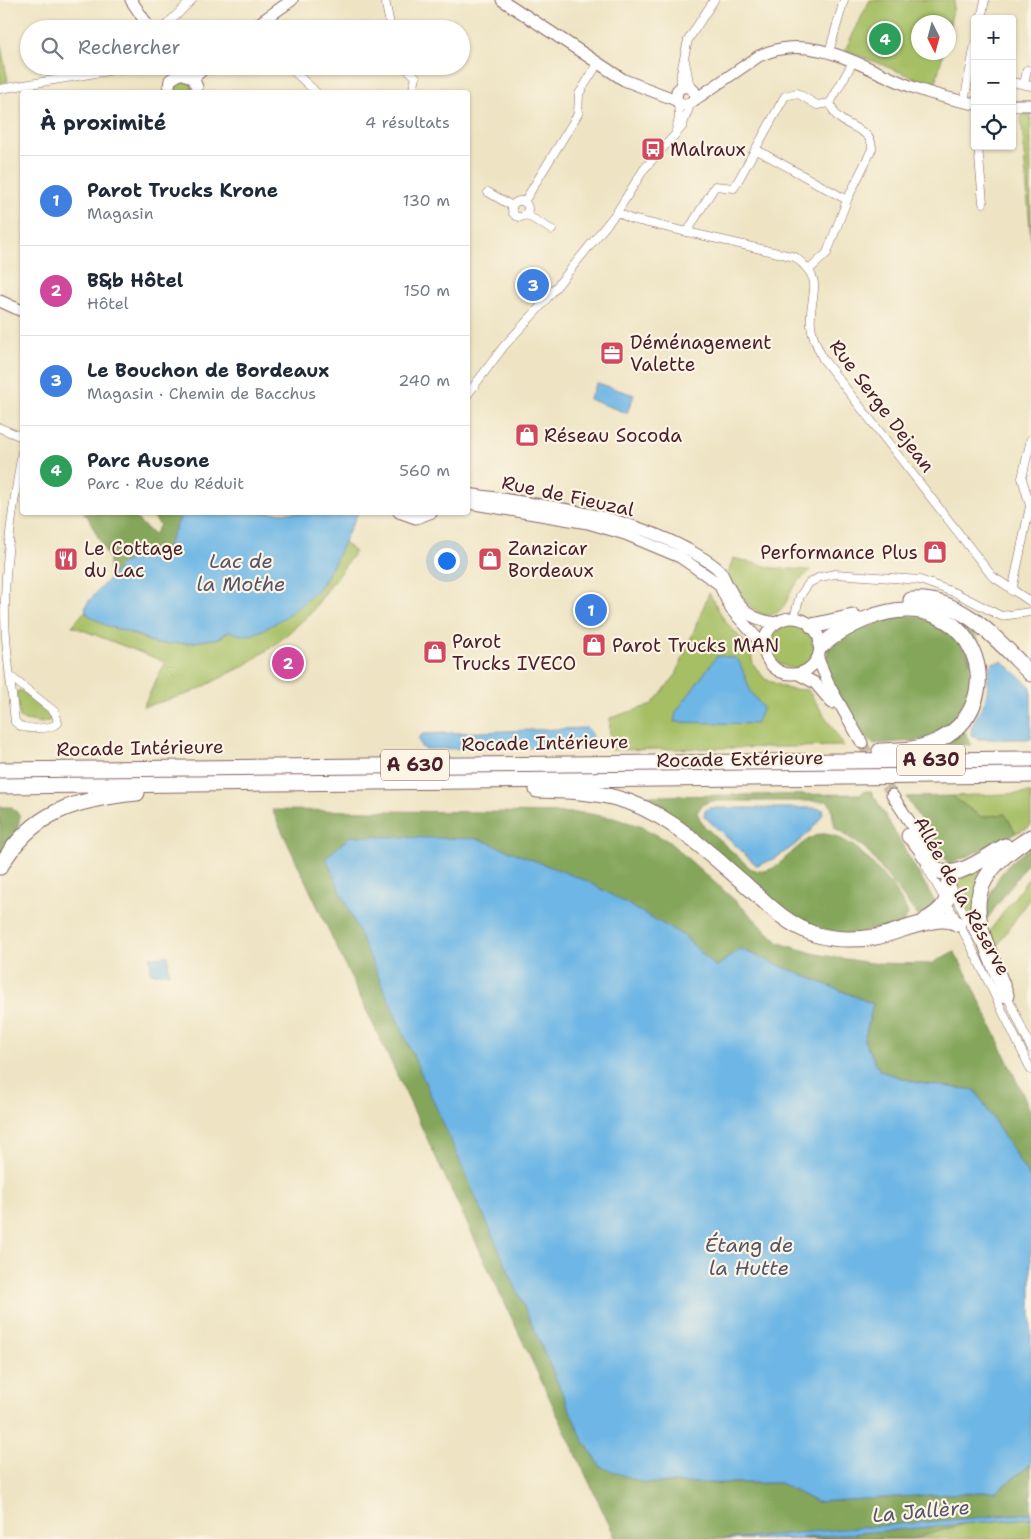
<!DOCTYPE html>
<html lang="fr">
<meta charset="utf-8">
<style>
:root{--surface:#fff;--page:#f2f2f3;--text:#1f2937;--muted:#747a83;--line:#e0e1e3;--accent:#d1495b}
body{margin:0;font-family:"Shantell Sans",sans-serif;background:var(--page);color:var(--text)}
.controls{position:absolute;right:15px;top:15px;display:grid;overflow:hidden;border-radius:5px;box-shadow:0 1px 4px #0004}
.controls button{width:45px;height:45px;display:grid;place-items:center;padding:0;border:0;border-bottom:1px solid var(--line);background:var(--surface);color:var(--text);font:25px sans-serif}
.compass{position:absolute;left:911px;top:15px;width:45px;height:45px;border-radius:50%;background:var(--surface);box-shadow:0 1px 4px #0004;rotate:174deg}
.you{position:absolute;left:446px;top:560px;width:18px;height:18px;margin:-12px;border:4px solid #fff;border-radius:50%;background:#1a73e8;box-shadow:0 0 0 8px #1a73e833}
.badge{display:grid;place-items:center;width:32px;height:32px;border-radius:50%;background:var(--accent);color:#fff;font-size:16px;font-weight:700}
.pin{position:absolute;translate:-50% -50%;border:2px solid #fff;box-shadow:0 1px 5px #0006}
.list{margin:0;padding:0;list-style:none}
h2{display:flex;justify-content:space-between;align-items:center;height:65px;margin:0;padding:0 20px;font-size:21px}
h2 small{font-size:16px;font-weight:400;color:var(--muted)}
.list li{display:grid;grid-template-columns:32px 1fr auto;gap:15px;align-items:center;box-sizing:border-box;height:90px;padding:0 20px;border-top:1px solid var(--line)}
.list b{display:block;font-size:19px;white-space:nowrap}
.list p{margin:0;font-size:16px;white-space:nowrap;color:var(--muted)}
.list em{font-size:16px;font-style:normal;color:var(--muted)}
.icon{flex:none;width:28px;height:28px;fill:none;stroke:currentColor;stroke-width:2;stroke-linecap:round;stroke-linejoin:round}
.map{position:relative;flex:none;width:1031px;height:1539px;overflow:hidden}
.search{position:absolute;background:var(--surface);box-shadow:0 1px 4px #0004;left:20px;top:20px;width:450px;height:55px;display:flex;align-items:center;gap:12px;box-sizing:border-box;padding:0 18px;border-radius:28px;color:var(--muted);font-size:19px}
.panel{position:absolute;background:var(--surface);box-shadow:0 1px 4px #0004;left:20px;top:90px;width:450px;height:425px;border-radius:5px}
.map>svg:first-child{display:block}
.green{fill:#a6bf65;stroke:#786f48}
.forest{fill:#84a65a;stroke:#676242}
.water{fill:#6db6e5;stroke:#5c6a88}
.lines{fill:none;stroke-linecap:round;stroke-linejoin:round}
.secondary-tunnel{stroke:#cdbda5;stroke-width:11;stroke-dasharray:11 5.5;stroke-linecap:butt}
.street-casing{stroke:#836461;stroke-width:9}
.secondary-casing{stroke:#836461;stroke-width:13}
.highway-casing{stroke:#836461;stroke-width:17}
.street{stroke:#fff;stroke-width:8}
.secondary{stroke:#fff;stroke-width:11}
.highway{stroke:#fff;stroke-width:15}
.labels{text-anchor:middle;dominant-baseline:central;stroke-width:4.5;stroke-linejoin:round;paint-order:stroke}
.shield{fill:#fcf5e5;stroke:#7f5f63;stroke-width:1}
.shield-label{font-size:18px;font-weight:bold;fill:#4a1f2b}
.poi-label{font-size:19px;fill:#4a1f2b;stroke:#fcf5e5;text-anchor:start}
.street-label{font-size:19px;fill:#4a1f2b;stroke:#fcf5e5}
.water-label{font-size:20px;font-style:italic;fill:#56546c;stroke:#fcf5e5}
</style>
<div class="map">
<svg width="1031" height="1539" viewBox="0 0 1031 1539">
<rect width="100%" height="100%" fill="#fcf5e5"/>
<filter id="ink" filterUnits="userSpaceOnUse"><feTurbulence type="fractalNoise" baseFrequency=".02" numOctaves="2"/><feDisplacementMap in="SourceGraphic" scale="10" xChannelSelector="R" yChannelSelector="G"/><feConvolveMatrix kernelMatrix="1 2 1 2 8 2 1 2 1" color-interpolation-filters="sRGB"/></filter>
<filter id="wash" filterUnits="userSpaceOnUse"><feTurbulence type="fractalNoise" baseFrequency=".0096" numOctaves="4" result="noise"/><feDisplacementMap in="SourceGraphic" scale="20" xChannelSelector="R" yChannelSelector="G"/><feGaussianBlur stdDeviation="1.12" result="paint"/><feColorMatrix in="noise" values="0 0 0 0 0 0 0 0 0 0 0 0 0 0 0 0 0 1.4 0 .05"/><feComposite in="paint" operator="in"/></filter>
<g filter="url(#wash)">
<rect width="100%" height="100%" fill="#eee4c4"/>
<g class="green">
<polygon points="870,0 955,0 949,28 948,22 918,22 918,52 943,53 935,86 845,50"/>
<polygon points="0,42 8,81 0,83"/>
<polygon points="182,78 191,82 192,92 174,92 174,83"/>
<polygon points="1021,115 1031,115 1031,239"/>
<polygon points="343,541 355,552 310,614 276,644 244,666 191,693 143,707 165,662 72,626 85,611 88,615 155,644 188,643 220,638 229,631 248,635 287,615 324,582"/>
<path d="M733,558L773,568L811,570C804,576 797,582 792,590C789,595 787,602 783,607C761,633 737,590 728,574Z"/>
<polygon points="709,593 725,621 750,648 753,664 765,679 788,689 808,690 844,746 609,750 610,718 651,705 676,675"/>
<circle cx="793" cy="646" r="22"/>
<polygon points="20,690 49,710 52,717 51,720 42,723 20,719 16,693"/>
<polygon points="1031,793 1031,826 1016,833 1005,814 981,817 952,796"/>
<polygon points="990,861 974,923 955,883"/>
<polygon points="1031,875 1031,896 995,949 989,932"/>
<polygon points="1031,1516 1031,1539 754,1539"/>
</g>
<g class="forest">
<polygon points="83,513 130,513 154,535 160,525 150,513 182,513 167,547 135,555 121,565 109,578 109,559 88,517"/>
<path d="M954,612C993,637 991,696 965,730L967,737L972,745L943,744L981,690L955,621Z"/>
<path d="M900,615L920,617L941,626L959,641L969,660L971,681L968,700L958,718L925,740L874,744L865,738C850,712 820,680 828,649L854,631Z"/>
<path d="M865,791H871L938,907L918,916L866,849L835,828L831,806L827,801H709L701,806L697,813L703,825L750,868C759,872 766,872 775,867C788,857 806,836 822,834C832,833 846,841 854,846C868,857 905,898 908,915L902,925L850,934L803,925L629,796L860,794Z"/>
<polygon points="952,796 981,817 1005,814 1016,833 949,865 906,797"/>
<polygon points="0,807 12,807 20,816 17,831 0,859"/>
<polygon points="272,810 584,813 613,818 640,826 668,841 740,905 779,943 816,954 870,963 931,964 954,951 971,982 1031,1112 1031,1180 975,1090 918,1083 880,1071 864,1041 873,1004 740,949 716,967 684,936 644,1483 780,1483 816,1502 997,1491 1031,1464 1031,1513 994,1515 913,1539 616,1539"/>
<path d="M1031,848V858L987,919C987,888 1004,863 1031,848Z"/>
</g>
<g class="water">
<polygon points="597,383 634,395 627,413 589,399"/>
<path d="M182,513V512L358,513C346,535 337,561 323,582C312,599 269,632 248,635C241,636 235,633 229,631L220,638L188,643L155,644L140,636L105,625L88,615L85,608L88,602L121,565L135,555L167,547Z"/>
<polygon points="720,656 735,658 739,661 751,692 763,708 756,724 674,722 676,712 716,657"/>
<path d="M1002,661L1031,687V739H979L971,735C970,723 983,710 986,698C989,686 986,674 992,663Z"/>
<polygon points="587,728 592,733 589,746 584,747 426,749 421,747 418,738 423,734"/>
<path d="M709,808H815L824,810C818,831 777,862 756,865L704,816L705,811Z"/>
<polygon points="350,836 479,839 587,881 684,936 716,967 740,949 873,1004 864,1041 880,1071 918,1083 975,1090 1031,1180 1031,1464 997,1491 816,1502 780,1483 644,1483 601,1467 583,1440 326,858"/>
<polygon points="168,956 169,973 151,973 150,957"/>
<polygon points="1031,1513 1031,1518 792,1539 726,1539"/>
</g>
</g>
<g filter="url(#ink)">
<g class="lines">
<polyline class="secondary-tunnel" points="862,743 892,795"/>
<g class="street-casing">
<g id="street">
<polyline points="385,0 391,29"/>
<polyline points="981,19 985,0"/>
<polyline points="162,29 192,0"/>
<polyline points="829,52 844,0"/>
<polyline points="685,61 690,87"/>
<polyline points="288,66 316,92"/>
<polyline points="404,66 416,77 412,92"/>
<polyline points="1012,82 1031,86"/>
<polyline points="1024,84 1027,70"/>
<polyline points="681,87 681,72 688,40 714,0"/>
<polyline points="0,89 138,66"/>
<polyline points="964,102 975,44"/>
<polyline points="676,130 679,118 678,103"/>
<polyline points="978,146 983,203"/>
<polyline points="757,150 847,200"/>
<polyline points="488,192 512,206"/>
<circle cx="520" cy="209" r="8"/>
<polyline points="524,202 578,114 579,94 597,65"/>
<path d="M617,212L631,219L795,257C828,283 808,293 811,325C812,337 818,349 823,359L992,576L1031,602"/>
<polyline points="525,214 552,230"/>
<polyline points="687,232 715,186 734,188 785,96 797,93 817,105 830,103 853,62"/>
<path d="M810,269L827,253L847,200L872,149C873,130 849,128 838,117C834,114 832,107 830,103"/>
<polyline points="468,394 504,346 540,307 617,212 644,169 682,127 690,105"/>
<polyline points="0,428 22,437"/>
<polyline points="1012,591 1030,506 1022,478 1031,439"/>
<polyline points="794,618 800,596 809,583 820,577 835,574 920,580 956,593 1001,616 1031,612"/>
<path d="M11,677L55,712L58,723C49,730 23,731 15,722C11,682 4,641 5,600C6,551 14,501 22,452"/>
<polyline points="926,866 969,942 1031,1070"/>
<polyline points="950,887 979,941"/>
<polyline points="1006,993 1031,1048"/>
</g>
</g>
<g class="secondary-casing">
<g id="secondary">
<polyline points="131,0 150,29"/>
<polyline points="502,0 624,80 676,100"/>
<polyline points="251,29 292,0"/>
<polyline points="193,78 207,66"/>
<polyline points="168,92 170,80 181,73 193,78 197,87 196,92"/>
<path d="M695,99L694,91L690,87H681L677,91L676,100L681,105H687L759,56C813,30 865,70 915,88C934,95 955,100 975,104"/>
<polyline points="1012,105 1031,105"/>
<polyline points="0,301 22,311"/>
<path d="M468,494C542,505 620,513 687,549C697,555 710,561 719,570C723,574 725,581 728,586C741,610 748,619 776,623"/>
<polyline points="468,503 588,523 625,534 680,557 719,584 731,609 764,646"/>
<polyline points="399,512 416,518 432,512"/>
<circle cx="792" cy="646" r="28"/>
<polyline points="818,659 830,687 862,743"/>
<polyline points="798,674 815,683 832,703"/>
<polyline points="892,795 927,848"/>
</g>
</g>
<g class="highway-casing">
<g id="highway">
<path d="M911,600C961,595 999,642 1031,674"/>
<polyline points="812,626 853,617"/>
<path d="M821,646C835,634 849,626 866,619C974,575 1019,707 933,743C917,750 898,750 880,751"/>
<polyline points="0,770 1031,759"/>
<polyline points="0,786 1031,775"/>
<path d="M537,790C563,791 590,791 616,798C667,811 705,850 744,883C766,903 786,924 814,934C833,940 856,940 875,937C897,934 939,911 958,924"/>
<path d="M909,836C920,844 924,856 933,866C950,886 987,856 1005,846"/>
<path d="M0,867C32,811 77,799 137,793"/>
<path d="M926,920C941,911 950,903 948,884"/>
<path d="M1006,995C978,922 951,887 1031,837"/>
</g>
</g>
<use href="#street" class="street"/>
<use href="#secondary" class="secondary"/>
<use href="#highway" class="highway"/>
</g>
</g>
<defs>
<g id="bus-square" transform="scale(1.25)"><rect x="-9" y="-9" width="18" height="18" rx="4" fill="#d1495b" stroke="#fcf5e5"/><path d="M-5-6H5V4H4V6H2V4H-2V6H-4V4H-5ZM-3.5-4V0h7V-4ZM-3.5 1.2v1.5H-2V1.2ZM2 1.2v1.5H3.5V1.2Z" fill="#fff"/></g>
<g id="office-square" transform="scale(1.25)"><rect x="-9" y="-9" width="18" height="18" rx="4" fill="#d1495b" stroke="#fcf5e5"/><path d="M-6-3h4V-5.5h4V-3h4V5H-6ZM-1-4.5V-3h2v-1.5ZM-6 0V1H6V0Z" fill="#fff"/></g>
<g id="shop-square" transform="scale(1.25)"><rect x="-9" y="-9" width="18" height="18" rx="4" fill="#d1495b" stroke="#fcf5e5"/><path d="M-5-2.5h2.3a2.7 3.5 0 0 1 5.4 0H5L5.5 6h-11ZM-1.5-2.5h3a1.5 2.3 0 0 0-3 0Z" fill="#fff"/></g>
<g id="restaurant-square" transform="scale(1.25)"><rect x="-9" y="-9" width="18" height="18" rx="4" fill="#d1495b" stroke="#fcf5e5"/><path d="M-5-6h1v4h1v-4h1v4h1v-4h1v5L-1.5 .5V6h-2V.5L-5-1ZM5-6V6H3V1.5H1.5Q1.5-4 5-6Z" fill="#fff"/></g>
</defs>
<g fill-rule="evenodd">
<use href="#bus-square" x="653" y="149"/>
<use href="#office-square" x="612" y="353"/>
<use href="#shop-square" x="527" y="435"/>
<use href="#shop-square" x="935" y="552"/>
<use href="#restaurant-square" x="66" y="559"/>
<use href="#shop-square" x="490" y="559"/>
<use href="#shop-square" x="594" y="645"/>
<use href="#shop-square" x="435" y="652"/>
</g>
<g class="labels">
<g class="shield">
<rect x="897" y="744.5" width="68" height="31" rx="4"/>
<rect x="381" y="749.5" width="68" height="31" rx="4"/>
</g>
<g class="shield-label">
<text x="931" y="760">A 630</text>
<text x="415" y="765">A 630</text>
</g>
<g class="poi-label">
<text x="670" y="149">Malraux</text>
<text x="630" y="342">Déménagement<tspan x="630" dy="22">Valette</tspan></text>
<text x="544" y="435">Réseau Socoda</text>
<text x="84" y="548">Le Cottage<tspan x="84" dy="22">du Lac</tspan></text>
<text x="508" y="548">Zanzicar<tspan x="508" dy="22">Bordeaux</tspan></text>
<text x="918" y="552" text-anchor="end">Performance Plus</text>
<text x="452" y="641">Parot<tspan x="452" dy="22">Trucks IVECO</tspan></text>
<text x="612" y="645">Parot Trucks MAN</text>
</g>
<g class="street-label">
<text transform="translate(882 406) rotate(53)">Rue Serge Dejean</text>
<text transform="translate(568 496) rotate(12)">Rue de Fieuzal</text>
<text transform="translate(545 743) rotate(-1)">Rocade Intérieure</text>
<text transform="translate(140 748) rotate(-1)">Rocade Intérieure</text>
<text transform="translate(740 759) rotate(-1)">Rocade Extérieure</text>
<text transform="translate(962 896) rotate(61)">Allée de la Réserve</text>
</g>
<g class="water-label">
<text x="241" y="561">Lac de<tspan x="241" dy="23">la Mothe</tspan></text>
<text x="749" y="1245">Étang de<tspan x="749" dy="23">la Hutte</tspan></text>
<text transform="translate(921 1511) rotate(-5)">La Jallère</text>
</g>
</g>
</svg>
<div class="controls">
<button>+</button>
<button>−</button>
<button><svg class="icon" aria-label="locate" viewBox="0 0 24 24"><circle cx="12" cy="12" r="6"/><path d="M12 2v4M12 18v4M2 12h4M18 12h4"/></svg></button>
</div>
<svg class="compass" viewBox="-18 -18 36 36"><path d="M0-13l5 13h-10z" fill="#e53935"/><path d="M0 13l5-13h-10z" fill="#747a83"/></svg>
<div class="you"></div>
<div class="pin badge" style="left:591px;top:610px;background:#3f7fe0">1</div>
<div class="pin badge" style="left:288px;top:663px;background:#d1479c">2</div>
<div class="pin badge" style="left:533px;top:285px;background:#3f7fe0">3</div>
<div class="pin badge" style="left:885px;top:39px;background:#2e9e5b">4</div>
<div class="search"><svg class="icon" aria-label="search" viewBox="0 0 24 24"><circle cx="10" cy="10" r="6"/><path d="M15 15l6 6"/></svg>Rechercher</div>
<section class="panel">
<h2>À proximité<small>4 résultats</small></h2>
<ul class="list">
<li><span class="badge" style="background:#3f7fe0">1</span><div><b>Parot Trucks Krone</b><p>Magasin</p></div><em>130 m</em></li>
<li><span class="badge" style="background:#d1479c">2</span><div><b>B&amp;b Hôtel</b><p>Hôtel</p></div><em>150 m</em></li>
<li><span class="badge" style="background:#3f7fe0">3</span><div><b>Le Bouchon de Bordeaux</b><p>Magasin · Chemin de Bacchus</p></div><em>240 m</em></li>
<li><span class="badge" style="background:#2e9e5b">4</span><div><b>Parc Ausone</b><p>Parc · Rue du Réduit</p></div><em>560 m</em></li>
</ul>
</section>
</div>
